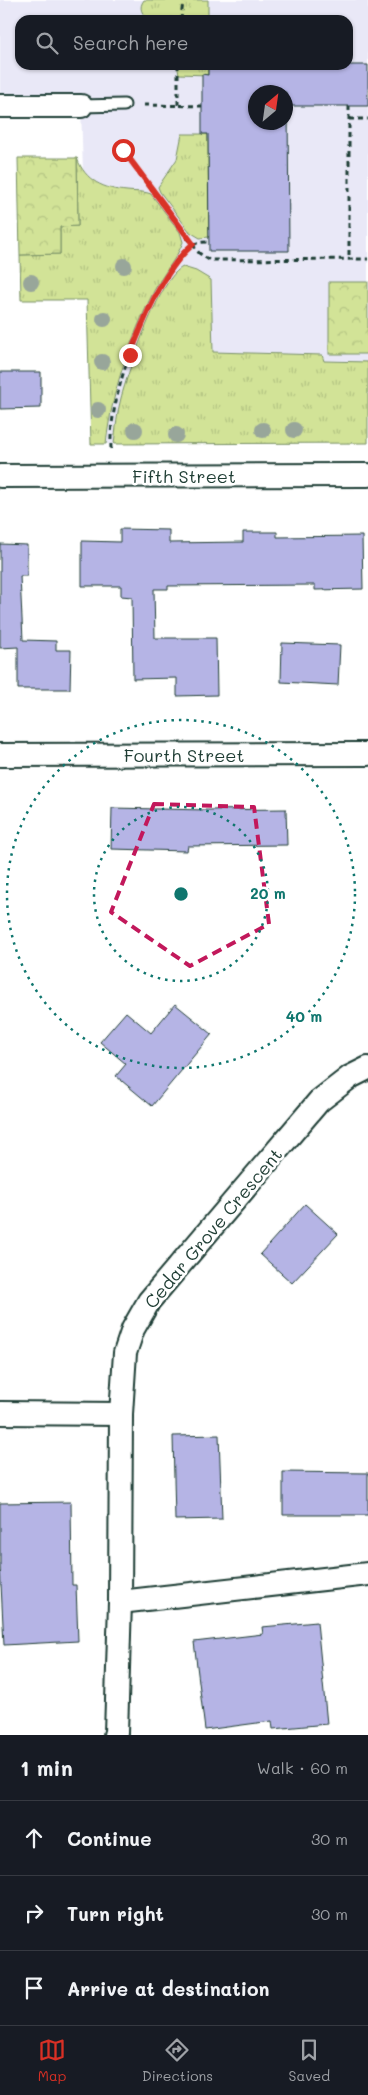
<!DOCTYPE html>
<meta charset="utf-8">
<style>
:root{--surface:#171b24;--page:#242831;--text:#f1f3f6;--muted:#9ea1a6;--line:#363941;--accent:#d93025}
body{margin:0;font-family:Mali,sans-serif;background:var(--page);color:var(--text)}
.compass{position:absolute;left:248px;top:85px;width:45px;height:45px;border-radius:50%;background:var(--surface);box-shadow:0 1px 4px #0004;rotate:29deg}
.stop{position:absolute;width:15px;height:15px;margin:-11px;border:4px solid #d93025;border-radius:50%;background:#fff}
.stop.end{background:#d93025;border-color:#fff;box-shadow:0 1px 5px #0008}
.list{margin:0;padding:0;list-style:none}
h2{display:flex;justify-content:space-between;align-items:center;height:65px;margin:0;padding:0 20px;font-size:21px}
h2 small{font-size:16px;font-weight:400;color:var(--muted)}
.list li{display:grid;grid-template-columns:32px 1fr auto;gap:15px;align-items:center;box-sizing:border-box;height:75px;padding:0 20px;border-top:1px solid var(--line)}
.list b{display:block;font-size:19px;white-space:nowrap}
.list em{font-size:16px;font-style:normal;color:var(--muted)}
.icon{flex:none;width:28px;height:28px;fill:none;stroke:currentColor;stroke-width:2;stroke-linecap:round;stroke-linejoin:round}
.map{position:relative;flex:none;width:368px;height:1735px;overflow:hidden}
.search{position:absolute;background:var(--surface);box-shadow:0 1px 4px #0004;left:15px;right:15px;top:15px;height:55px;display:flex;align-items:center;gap:12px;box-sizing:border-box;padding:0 18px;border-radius:15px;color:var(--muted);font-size:19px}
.sheet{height:290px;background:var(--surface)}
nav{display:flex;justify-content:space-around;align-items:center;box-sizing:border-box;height:70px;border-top:1px solid var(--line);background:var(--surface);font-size:14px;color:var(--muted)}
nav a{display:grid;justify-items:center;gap:2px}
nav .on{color:var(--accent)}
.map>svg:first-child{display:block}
.built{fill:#e9e8f7;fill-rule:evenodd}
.grass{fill:url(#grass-tufts);stroke:#789066}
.forest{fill:url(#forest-crowns);stroke:#789066}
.building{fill:#b5b4e5;stroke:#1f3d34;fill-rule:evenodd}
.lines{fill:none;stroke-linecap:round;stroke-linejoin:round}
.service-casing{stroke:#1f3d34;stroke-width:15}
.minor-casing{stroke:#1f3d34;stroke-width:26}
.path{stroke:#1f3d34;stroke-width:3;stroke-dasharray:5 4;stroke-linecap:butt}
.service{stroke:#fff;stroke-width:11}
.minor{stroke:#fff;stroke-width:22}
.tree{fill:#98a69a}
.route{stroke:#d93025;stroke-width:6}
.marked{fill:none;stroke:#c2185b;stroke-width:4;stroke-dasharray:10 6;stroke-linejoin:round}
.ring{fill:none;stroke:#0f766e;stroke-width:2.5;stroke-dasharray:2.5 5}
.labels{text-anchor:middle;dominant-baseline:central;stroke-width:5;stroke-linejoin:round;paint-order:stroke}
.street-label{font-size:18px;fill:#1f3d34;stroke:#fff}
.centre{fill:#0f766e;stroke:#fff;stroke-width:2.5}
.ring-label{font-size:15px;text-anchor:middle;font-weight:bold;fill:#0f766e;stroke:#fff;stroke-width:5;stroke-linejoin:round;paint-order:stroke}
</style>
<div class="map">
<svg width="368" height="1735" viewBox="0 0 368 1735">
<defs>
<pattern id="grass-tufts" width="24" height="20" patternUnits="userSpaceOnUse" patternTransform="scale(1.25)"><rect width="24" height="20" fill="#d2e397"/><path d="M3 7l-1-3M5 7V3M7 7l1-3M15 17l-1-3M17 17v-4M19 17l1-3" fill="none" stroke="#b4c483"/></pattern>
<pattern id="forest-crowns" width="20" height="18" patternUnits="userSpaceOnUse" patternTransform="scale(1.25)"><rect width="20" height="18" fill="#d2e397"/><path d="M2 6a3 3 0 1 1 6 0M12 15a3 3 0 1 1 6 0" fill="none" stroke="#b4c483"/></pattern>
</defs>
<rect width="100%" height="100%" fill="#fff"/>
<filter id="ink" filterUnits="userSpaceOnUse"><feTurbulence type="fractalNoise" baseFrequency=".02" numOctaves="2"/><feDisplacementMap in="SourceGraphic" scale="10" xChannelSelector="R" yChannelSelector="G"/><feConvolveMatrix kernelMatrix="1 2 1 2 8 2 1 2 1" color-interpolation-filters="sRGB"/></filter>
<g filter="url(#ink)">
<path class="built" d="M0,0H368V443L91,444L81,106H0ZM20,20H348V65H20ZM255,92H286V122H255Z"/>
<g class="grass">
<path d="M144,0H208V20H149C142,14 138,8 144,0Z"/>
<polygon points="177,65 208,65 208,75 179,74"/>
<polygon points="182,134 208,134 209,237 200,238 190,232 160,192 158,187 177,159"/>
<path d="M77,158C85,181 104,189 127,191C135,192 143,191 151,194L180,232L183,242C176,260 163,274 154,291C130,340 112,390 106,444H91L87,300H21L20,255L60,254V226H78Z"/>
<path d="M183,267L196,271L211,280L213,352L322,355L324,361L368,362V443L114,444C116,428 117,413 121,398C128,372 160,276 183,267Z"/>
</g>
<g class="forest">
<polygon points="18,158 77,158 78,226 60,227 60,254 20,255"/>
<rect x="329" y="282" width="39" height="72"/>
</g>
<g class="building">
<path d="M208,65H368V106H288L289,251H209L208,134H202V74L208,75ZM256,92H286V122H256Z"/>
<polygon points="0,372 41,372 41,408 0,409"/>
<polygon points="120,529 169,530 169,543 243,542 243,532 277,532 277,537 362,536 363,589 315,590 315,585 168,586 168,589 154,589 155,638 216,638 217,695 177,696 177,678 133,679 132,597 121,596 121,586 82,586 82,541 120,542"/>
<polygon points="0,544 27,545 27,576 20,576 23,640 56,641 56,650 71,650 70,689 18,689 18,647 0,648"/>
<polygon points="282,643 340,645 338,685 281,682"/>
<polygon points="112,808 207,810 286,809 287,845 188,846 187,851 111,849"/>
<polygon points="175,1004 212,1034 152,1106 116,1076 126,1064 100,1042 126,1012 151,1033"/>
<polygon points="305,1204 338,1234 292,1283 260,1254"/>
<polygon points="219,1435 222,1519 175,1520 173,1436"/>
<polygon points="283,1472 368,1473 368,1515 283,1515"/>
<polygon points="71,1502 72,1585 76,1585 78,1641 4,1645 0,1564 0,1503"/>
<polygon points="317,1622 327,1724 273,1729 272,1721 205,1730 194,1642 263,1634 262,1627"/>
</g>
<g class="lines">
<g class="service-casing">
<polyline id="service" points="81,106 124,105"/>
</g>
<g class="minor-casing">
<g id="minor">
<polyline points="0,106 81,106"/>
<polyline points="0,476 368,475"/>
<polyline points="0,755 368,754"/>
<polyline points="0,1413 121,1414"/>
<polyline points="120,1602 368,1574"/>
<polyline points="115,1735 116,1733 120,1602 121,1414 125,1353 133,1329 149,1301 319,1101 350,1077 368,1068"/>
</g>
</g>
<g class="path">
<polyline points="181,20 183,0"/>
<polyline points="144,105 202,106"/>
<polyline points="178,105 178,65"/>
<polyline points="349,106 349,259"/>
<polyline points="349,119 368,119"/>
<polyline points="123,150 199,253 209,260 368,259"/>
<path d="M111,449C110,426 115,403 121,381C130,348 164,266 191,246C197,242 202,242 209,242"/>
</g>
<use href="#service" class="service"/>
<use href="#minor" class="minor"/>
</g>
<g class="tree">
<circle cx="124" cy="266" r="8"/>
<circle cx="31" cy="282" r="8"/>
<circle cx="104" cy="319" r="8"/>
<circle cx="102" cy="362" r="8"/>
<circle cx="98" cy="410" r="8"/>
<circle cx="135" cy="430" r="8"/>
<circle cx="263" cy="430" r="8"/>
<circle cx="294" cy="430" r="8"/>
<circle cx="176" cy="435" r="8"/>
</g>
</g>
<g class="lines" filter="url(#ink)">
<path class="route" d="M123,150L193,244C163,270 144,319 130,355"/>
</g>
<path class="marked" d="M154,804L254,807L269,924L190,966L111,912Z"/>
<g class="ring">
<circle cx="181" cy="894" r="87"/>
<circle cx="181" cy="894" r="174"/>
</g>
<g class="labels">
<g class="street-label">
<text x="184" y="476">Fifth Street</text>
<text x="184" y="755">Fourth Street</text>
<text transform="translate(213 1228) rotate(-50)">Cedar Grove Crescent</text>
</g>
</g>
<circle cx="181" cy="894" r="8" class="centre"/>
<g class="ring-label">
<text x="268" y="899">20 m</text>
<text x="304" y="1022">40 m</text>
</g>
</svg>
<svg class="compass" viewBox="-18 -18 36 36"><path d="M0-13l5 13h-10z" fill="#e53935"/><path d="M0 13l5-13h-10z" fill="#9ea1a6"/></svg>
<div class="stop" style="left:123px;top:150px"></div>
<div class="stop end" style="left:130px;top:355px"></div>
<div class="search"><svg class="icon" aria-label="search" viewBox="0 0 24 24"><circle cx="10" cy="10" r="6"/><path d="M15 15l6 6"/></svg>Search here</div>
</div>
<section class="sheet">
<h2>1 min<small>Walk · 60 m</small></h2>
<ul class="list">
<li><svg class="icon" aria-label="ahead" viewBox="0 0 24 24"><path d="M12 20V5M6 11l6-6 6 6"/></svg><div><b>Continue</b></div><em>30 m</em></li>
<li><svg class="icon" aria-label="right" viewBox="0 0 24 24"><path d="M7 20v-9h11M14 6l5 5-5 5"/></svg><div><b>Turn right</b></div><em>30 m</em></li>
<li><svg class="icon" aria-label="arrive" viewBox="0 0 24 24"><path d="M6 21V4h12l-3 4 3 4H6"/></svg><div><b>Arrive at destination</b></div></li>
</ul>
</section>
<nav>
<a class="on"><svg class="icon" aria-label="map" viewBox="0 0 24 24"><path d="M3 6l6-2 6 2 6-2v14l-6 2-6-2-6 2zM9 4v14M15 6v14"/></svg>Map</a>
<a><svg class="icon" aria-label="directions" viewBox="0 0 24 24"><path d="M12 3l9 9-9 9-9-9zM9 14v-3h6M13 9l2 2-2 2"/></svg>Directions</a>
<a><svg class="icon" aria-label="saved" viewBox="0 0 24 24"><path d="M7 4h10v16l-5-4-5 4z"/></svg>Saved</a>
</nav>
